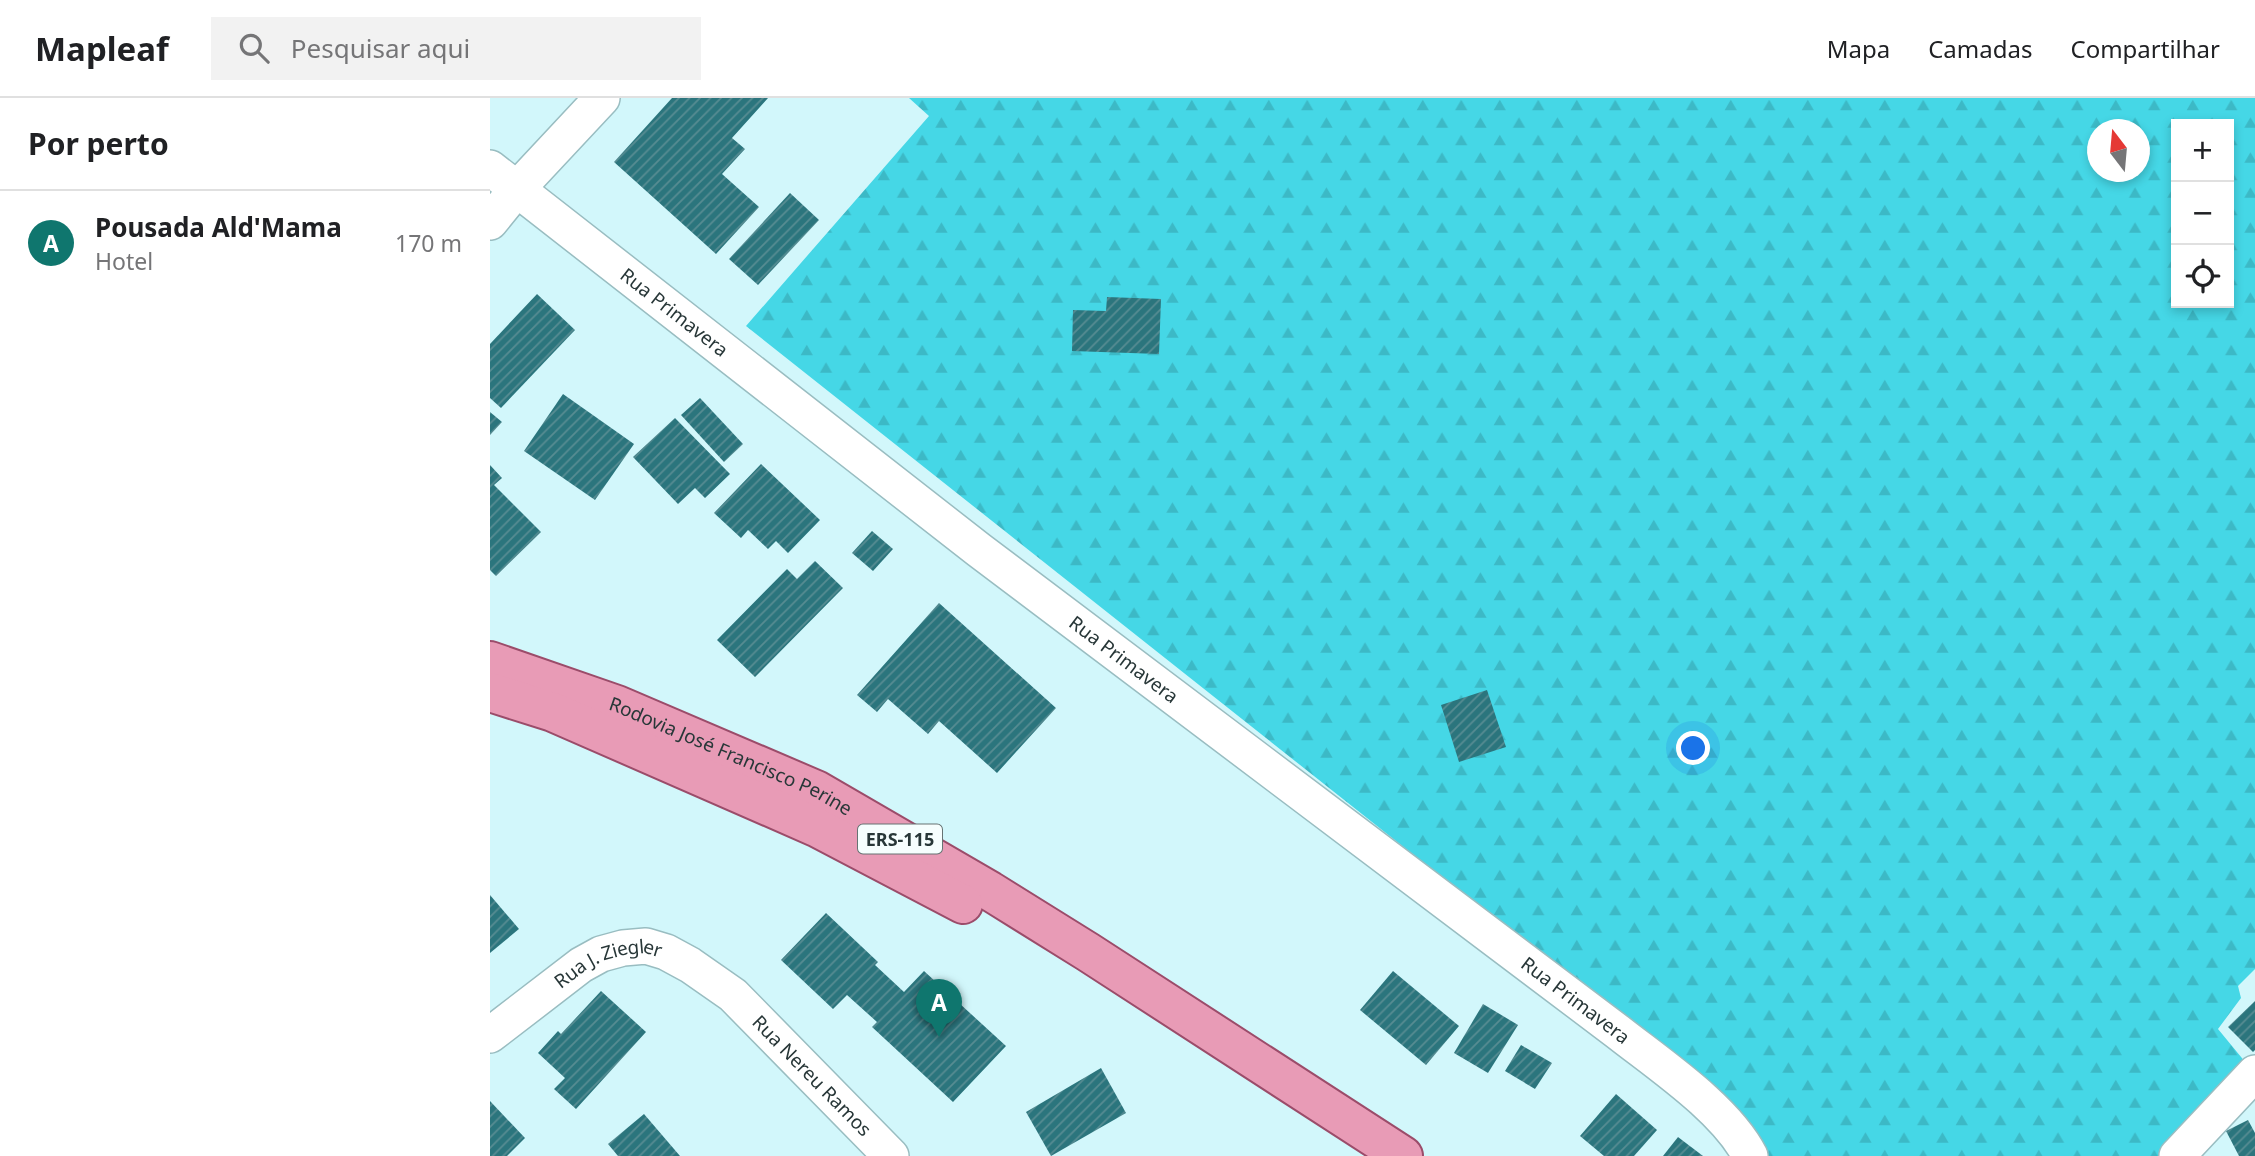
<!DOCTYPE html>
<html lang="pt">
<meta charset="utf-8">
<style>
:root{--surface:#fff;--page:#f2f2f2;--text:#202124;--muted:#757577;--line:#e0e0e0;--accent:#0f766e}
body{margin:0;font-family:"Noto Sans",sans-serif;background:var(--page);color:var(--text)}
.controls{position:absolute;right:21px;top:21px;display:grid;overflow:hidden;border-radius:0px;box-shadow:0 4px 10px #0003}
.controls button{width:63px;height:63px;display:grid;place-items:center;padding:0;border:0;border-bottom:2px solid var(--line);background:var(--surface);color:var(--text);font:35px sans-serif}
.compass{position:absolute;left:1597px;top:21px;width:63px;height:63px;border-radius:50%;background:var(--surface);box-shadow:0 4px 10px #0003;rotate:344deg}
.you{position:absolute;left:1204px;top:651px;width:24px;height:24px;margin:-18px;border:5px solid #fff;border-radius:50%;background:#1a73e8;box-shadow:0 0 0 10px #1a73e833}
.badge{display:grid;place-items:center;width:46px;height:46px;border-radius:50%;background:var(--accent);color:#fff;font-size:23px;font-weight:700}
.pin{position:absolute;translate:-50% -58px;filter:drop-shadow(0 2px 4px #0008)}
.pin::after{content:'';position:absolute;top:37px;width:24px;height:21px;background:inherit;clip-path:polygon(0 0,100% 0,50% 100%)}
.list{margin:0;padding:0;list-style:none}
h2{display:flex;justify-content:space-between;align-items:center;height:91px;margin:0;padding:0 28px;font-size:30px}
h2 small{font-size:23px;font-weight:400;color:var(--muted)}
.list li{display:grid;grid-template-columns:46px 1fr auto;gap:21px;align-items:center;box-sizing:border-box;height:105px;padding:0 28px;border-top:2px solid var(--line)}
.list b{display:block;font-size:26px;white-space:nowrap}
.list p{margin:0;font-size:23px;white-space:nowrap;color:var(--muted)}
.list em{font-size:23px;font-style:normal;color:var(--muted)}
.icon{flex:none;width:38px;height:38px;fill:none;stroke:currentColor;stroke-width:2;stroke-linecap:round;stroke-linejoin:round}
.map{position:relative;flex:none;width:1765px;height:1058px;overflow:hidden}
header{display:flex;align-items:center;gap:42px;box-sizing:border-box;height:98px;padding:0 35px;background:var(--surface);border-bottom:2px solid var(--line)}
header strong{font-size:33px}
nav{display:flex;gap:38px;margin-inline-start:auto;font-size:24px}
.search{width:490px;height:63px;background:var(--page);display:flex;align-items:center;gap:18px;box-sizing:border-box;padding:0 24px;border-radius:0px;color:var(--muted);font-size:26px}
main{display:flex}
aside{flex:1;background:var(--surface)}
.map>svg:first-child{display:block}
.forest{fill:url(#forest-firs);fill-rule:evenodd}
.building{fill:url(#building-hatch)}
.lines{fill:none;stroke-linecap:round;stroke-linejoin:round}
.minor-casing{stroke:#99bdc1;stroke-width:38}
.primary-casing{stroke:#9b4c6a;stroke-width:42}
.minor{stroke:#fff;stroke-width:35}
.primary{stroke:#e89bb6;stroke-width:38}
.labels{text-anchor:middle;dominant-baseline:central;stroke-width:7;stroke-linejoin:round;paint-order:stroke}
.shield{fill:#f6fefe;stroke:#667373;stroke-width:2}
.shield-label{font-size:18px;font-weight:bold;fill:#283738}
.street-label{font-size:19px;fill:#283738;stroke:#f6fefe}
</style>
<header>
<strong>Mapleaf</strong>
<div class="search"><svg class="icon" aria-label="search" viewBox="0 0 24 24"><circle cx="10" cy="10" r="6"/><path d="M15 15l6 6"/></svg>Pesquisar aqui</div>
<nav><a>Mapa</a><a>Camadas</a><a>Compartilhar</a></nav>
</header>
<main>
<aside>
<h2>Por perto<small></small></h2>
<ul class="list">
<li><span class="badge">A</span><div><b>Pousada Ald'Mama</b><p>Hotel</p></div><em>170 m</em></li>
</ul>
</aside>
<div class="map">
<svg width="1765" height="1058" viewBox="0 0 1765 1058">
<defs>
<pattern id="forest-firs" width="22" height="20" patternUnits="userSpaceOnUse" patternTransform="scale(1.75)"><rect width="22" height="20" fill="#45d7e6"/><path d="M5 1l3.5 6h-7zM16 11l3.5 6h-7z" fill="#3cb9c6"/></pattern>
<pattern id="building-hatch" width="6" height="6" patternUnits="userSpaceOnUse" patternTransform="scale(1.75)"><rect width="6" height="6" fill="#2b757d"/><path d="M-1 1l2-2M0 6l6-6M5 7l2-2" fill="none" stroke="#578c92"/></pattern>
</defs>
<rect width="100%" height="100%" fill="#d2f7fb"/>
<path class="forest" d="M419,0H1765V871L1748,888L1751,900L1728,931L1756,965L1670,1058H1271L1219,991L256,228L439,18ZM1686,26H1739V205H1686ZM1608,32H1650V74H1608Z"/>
<g class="building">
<polygon points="182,0 278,0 242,40 255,51 232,76 269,109 226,156 124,64"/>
<polygon points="300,95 329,122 268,187 239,161"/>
<polygon points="47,196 85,232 11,310 0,300 0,246"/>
<polygon points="617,199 671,201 669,256 582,253 583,212 616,213"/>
<polygon points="73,296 144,346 105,402 34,353"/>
<polygon points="210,300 253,346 234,364 191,317"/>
<polygon points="0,314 12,324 0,337"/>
<polygon points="185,320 240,376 215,400 205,390 188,406 143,359"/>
<polygon points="271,366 330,422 298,455 286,443 278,451 258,432 251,440 224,415"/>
<polygon points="0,367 12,380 4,387 51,434 6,478 0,472"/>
<polygon points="382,433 403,451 383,473 362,455"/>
<polygon points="325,463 353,490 265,579 227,542 297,471 307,481"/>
<polygon points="449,505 566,610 507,675 449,623 438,636 398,601 387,614 367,597"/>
<polygon points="997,592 1016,649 969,664 951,607"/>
<polygon points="0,797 29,831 0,855"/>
<polygon points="336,815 388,864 385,867 414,894 434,873 516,948 463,1004 382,929 387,924 357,897 343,911 291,862"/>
<polygon points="903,873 969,928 936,967 870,912"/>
<polygon points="111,893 156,934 86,1011 64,991 75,980 48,955 68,933 71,936"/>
<polygon points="1765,903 1765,952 1763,954 1738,929"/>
<polygon points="993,906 1028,927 998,975 964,955"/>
<polygon points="1031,947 1062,965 1045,991 1015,973"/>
<polygon points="611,970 636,1015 561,1058 536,1014"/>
<polygon points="1126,996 1167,1032 1144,1058 1114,1058 1090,1038"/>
<polygon points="0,1003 35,1040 17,1058 0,1058"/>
<polygon points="154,1016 190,1058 128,1058 118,1046"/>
<polygon points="1758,1022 1765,1035 1765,1058 1749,1058 1736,1033"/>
<polygon points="1188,1039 1213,1058 1173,1058"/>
</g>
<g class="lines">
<g class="minor-casing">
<g id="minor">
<path id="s1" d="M0,70L489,452L1128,934C1170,967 1236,1011 1260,1058"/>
<polyline points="0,124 26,92 112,0"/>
<path id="s2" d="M0,937L91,867L111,856L133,850L156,848L176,854L200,867L243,897L401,1058"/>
<polyline points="1687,1058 1765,975"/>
</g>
</g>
<g class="primary-casing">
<g id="primary">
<path id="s3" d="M0,563L127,607L326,692L500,793L598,854L913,1058"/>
<polyline points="0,594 63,614 326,729 473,806"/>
</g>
</g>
<use href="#minor" class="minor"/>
<use href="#primary" class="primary"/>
</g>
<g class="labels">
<rect class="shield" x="368" y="726.5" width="84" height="29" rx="5"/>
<g class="shield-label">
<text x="410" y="741">ERS-115</text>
</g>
<g class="street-label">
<text stroke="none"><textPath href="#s1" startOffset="234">Rua Primavera</textPath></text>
<text stroke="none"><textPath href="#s1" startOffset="802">Rua Primavera</textPath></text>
<text stroke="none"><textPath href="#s3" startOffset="259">Rodovia José Francisco Perine</textPath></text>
<text stroke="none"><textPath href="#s2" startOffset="142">Rua J. Ziegler</textPath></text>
<text stroke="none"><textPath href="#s1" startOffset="1368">Rua Primavera</textPath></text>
<text stroke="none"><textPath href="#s2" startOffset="397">Rua Nereu Ramos</textPath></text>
</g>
</g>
</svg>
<div class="controls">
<button>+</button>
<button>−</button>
<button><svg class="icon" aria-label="locate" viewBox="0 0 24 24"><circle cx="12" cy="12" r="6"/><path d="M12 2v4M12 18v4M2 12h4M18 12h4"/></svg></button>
</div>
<svg class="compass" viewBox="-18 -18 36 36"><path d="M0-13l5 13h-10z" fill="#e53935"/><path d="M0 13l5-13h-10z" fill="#757577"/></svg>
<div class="you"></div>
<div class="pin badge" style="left:449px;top:939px">A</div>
</div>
</main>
